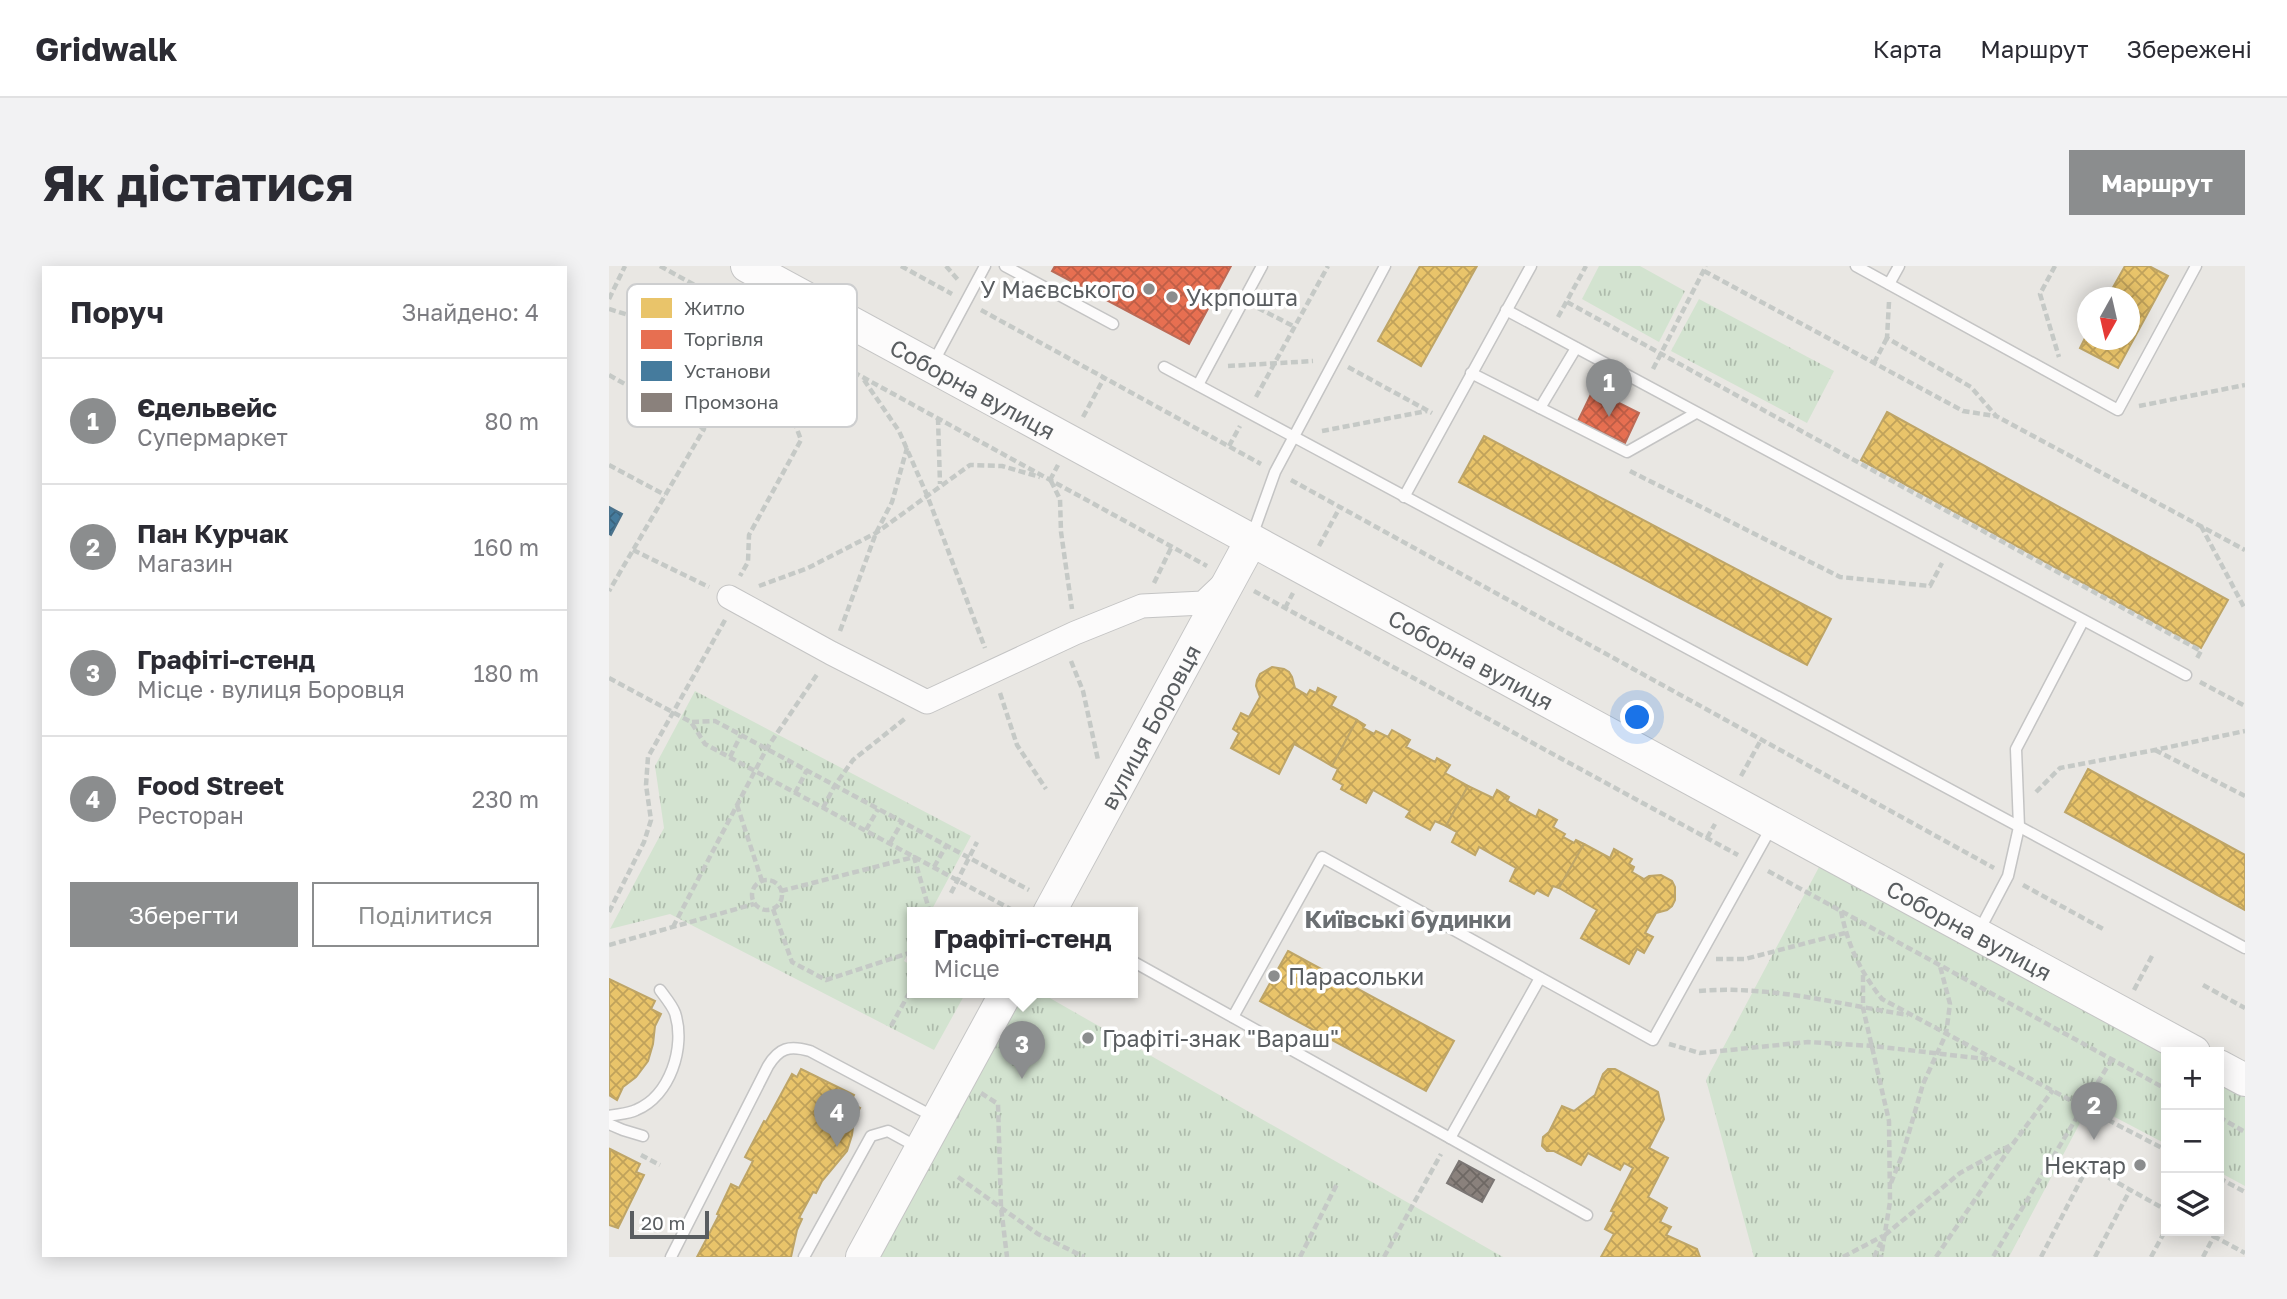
<!DOCTYPE html>
<html lang="uk">
<meta charset="utf-8">
<style>
:root{--surface:#fff;--page:#f2f2f3;--text:#2b2b33;--muted:#7c7c81;--line:#e1e1e2;--accent:#8b8d8e}
body{margin:0;font-family:"Golos Text",sans-serif;background:var(--page);color:var(--text)}
.controls{position:absolute;right:21px;bottom:21px;display:grid;overflow:hidden;border-radius:0px;box-shadow:0 4px 18px #0003}
.controls button{width:63px;height:63px;display:grid;place-items:center;padding:0;border:0;border-bottom:2px solid var(--line);background:var(--surface);color:var(--text);font:35px sans-serif}
.compass{position:absolute;left:1468px;top:21px;width:63px;height:63px;border-radius:50%;background:var(--surface);box-shadow:0 4px 18px #0003;rotate:188deg}
.scale{position:absolute;left:21px;bottom:18px;width:79px;box-sizing:border-box;padding-left:7px;border:4px solid #595d60;border-top:0;font-size:19px;line-height:24px;white-space:nowrap;color:#595d60;-webkit-text-stroke:5px #fff;paint-order:stroke}
.you{position:absolute;left:1029px;top:452px;width:24px;height:24px;margin:-18px;border:5px solid #fff;border-radius:50%;background:#1a73e8;box-shadow:0 0 0 10px #1a73e833}
.badge{display:grid;place-items:center;width:46px;height:46px;border-radius:50%;background:var(--accent);color:#fff;font-size:23px;font-weight:700}
.pin{position:absolute;translate:-50% -58px;filter:drop-shadow(0 2px 4px #0008)}
.pin::after{content:'';position:absolute;top:37px;width:24px;height:21px;background:inherit;clip-path:polygon(0 0,100% 0,50% 100%)}
.popup{position:absolute;left:298px;top:641px;width:231px;height:91px;box-sizing:border-box;display:grid;place-content:center;border-radius:0px;background:var(--surface);filter:drop-shadow(0 2px 5px #0005);font-size:23px;white-space:nowrap;color:var(--muted)}
.popup b{font-size:26px;color:var(--text)}
.popup::after{content:'';position:absolute;left:50%;top:100%;margin-left:-14px;border:14px solid transparent;border-top-color:var(--surface)}
.list{margin:0;padding:0;list-style:none}
h2{display:flex;justify-content:space-between;align-items:center;height:91px;margin:0;padding:0 28px;font-size:30px}
h2 small{font-size:23px;font-weight:400;color:var(--muted)}
.list li{display:grid;grid-template-columns:46px 1fr auto;gap:21px;align-items:center;box-sizing:border-box;height:126px;padding:0 28px;border-top:2px solid var(--line)}
.list b{display:block;font-size:26px;white-space:nowrap}
.list p{margin:0;font-size:23px;white-space:nowrap;color:var(--muted)}
.list em{font-size:23px;font-style:normal;color:var(--muted)}
.actions{display:flex;gap:14px;padding:21px 28px}
.actions a{flex:1;padding:16px 0;border:2px solid var(--accent);border-radius:0px;text-align:center;font-size:24px;color:var(--accent)}
.actions .main{background:var(--accent);color:#fff}
.icon{flex:none;width:38px;height:38px;fill:none;stroke:currentColor;stroke-width:2;stroke-linecap:round;stroke-linejoin:round}
.map{position:relative;flex:none;width:1636px;height:991px;overflow:hidden;border-radius:0px}
header{display:flex;align-items:center;gap:42px;box-sizing:border-box;height:98px;padding:0 35px;background:var(--surface);border-bottom:2px solid var(--line)}
header strong{font-size:33px}
nav{display:flex;gap:38px;margin-inline-start:auto;font-size:24px}
.intro{display:flex;align-items:center;justify-content:space-between;box-sizing:border-box;height:168px;padding:0 42px}
h1{margin:0;font-size:49px}
.button{padding:18px 32px;border-radius:0px;background:var(--accent);color:#fff;font-size:24px;font-weight:700}
main{display:flex;gap:42px;padding:0 42px}
aside{flex:1;background:var(--surface);border-radius:0px;box-shadow:0 4px 18px #0003}
.map>svg:first-child{display:block}
.grass{fill:url(#grass-tufts)}
.homes{fill:url(#homes-cross-hatch);stroke:#bea567;stroke-width:2}
.shops{fill:url(#shops-cross-hatch);stroke:#bc6a56;stroke-width:2}
.public{fill:url(#public-cross-hatch);stroke:#4b728b;stroke-width:2}
.industry{fill:url(#industry-cross-hatch);stroke:#7b7674;stroke-width:2}
.lines{fill:none;stroke-linecap:round;stroke-linejoin:round}
.lane-casing{stroke:#c4c4c4;stroke-width:13}
.street-casing{stroke:#c4c4c4;stroke-width:25}
.secondary-casing{stroke:#c5c5c5;stroke-width:34}
.path{stroke:#c5c9c6;stroke-width:4.5;stroke-dasharray:7 3.5;stroke-linecap:butt}
.lane{stroke:#fcfbfb;stroke-width:10}
.street{stroke:#fcfbfb;stroke-width:23}
.secondary{stroke:#fcfbfb;stroke-width:32}
.poi-dot{fill:#8b8d8e;stroke:#fff;stroke-width:2.5}
.labels{text-anchor:middle;dominant-baseline:central;stroke-width:7;stroke-linejoin:round;paint-order:stroke}
.poi-label{font-size:23px;fill:#595d60;stroke:#fff;text-anchor:start}
.street-label{font-size:23px;fill:#595d60;stroke:#fff}
.neighbourhood-label{font-size:24px;font-weight:bold;fill:#6b6f72;stroke:#fff}
.key{fill:#fff;stroke:#cdcecf;stroke-width:2}
.key-label{font-size:19px;fill:#595d60}
</style>
<header>
<strong>Gridwalk</strong>
<nav><a>Карта</a><a>Маршрут</a><a>Збережені</a></nav>
</header>
<div class="intro"><h1>Як дістатися</h1><a class="button">Маршрут</a></div>
<main>
<aside>
<h2>Поруч<small>Знайдено: 4</small></h2>
<ul class="list">
<li><span class="badge">1</span><div><b>Єдельвейс</b><p>Супермаркет</p></div><em>80 m</em></li>
<li><span class="badge">2</span><div><b>Пан Курчак</b><p>Магазин</p></div><em>160 m</em></li>
<li><span class="badge">3</span><div><b>Графіті-стенд</b><p>Місце · вулиця Боровця</p></div><em>180 m</em></li>
<li><span class="badge">4</span><div><b>Food Street</b><p>Ресторан</p></div><em>230 m</em></li>
</ul>
<div class="actions"><a class="main">Зберегти</a><a>Поділитися</a></div>
</aside>
<div class="map">
<svg width="1636" height="991" viewBox="0 0 1636 991">
<defs>
<pattern id="grass-tufts" width="24" height="20" patternUnits="userSpaceOnUse" patternTransform="scale(1.75)"><rect width="24" height="20" fill="#d3e3d0"/><path d="M3 7l-1-3M5 7V3M7 7l1-3M15 17l-1-3M17 17v-4M19 17l1-3" fill="none" stroke="#aebbac"/></pattern>
<pattern id="homes-cross-hatch" width="8" height="8" patternUnits="userSpaceOnUse" patternTransform="scale(1.75)"><rect width="8" height="8" fill="#e9c46a"/><path d="M0 0l8 8M0 8l8-8" fill="none" stroke="#c0a25b"/></pattern>
<pattern id="shops-cross-hatch" width="8" height="8" patternUnits="userSpaceOnUse" patternTransform="scale(1.75)"><rect width="8" height="8" fill="#e76f51"/><path d="M0 0l8 8M0 8l8-8" fill="none" stroke="#be5e47"/></pattern>
<pattern id="public-cross-hatch" width="8" height="8" patternUnits="userSpaceOnUse" patternTransform="scale(1.75)"><rect width="8" height="8" fill="#457b9d"/><path d="M0 0l8 8M0 8l8-8" fill="none" stroke="#3a637d"/></pattern>
<pattern id="industry-cross-hatch" width="8" height="8" patternUnits="userSpaceOnUse" patternTransform="scale(1.75)"><rect width="8" height="8" fill="#8a817c"/><path d="M0 0l8 8M0 8l8-8" fill="none" stroke="#6e6864"/></pattern>
</defs>
<rect width="100%" height="100%" fill="#e9e7e3"/>
<g class="grass">
<polygon points="990,0 1031,0 1076,25 1050,76 973,33"/>
<polygon points="1090,33 1225,105 1198,157 1062,85"/>
<polygon points="86,425 362,570 321,647 303,647 303,680 295,695 303,700 303,727 356,728 325,784 61,648 1,663 55,562 46,500"/>
<polygon points="1218,586 1557,786 1557,878 1481,838 1400,991 1145,991 1097,814"/>
<polygon points="397,727 432,727 894,991 253,991"/>
<polygon points="1610,800 1636,814 1636,920 1610,906"/>
</g>
<g class="homes">
<polygon points="811,0 868,0 812,100 769,75"/>
<polygon points="1516,0 1540,0 1559,10 1509,102 1471,82 1478,68 1478,74 1520,74 1520,32 1498,32"/>
<polygon points="1278,146 1619,334 1592,382 1252,194"/>
<polygon points="875,170 1222,353 1198,399 850,216"/>
<polygon points="663,401 675,403 680,406 683,411 686,422 698,429 701,424 707,427 709,422 727,431 722,440 748,454 723,500 685,478 670,508 622,482 630,467 624,463 632,447 640,451 651,431 647,420 648,414 651,408"/>
<polygon points="748,454 756,459 754,462 765,468 767,465 779,471 783,464 801,474 797,481 826,496 828,492 841,499 836,507 859,520 837,560 826,555 821,564 797,551 801,545 764,524 757,537 732,523 734,519 724,513 729,503 723,500"/>
<polygon points="1479,503 1636,589 1636,644 1456,546"/>
<polygon points="859,520 884,532 888,524 900,531 898,535 927,551 930,544 948,554 944,561 956,568 954,571 965,577 967,574 975,578 950,622 944,620 939,630 928,624 925,628 901,615 907,602 870,581 866,589 843,576 848,566 837,560"/>
<polygon points="975,578 1001,592 1005,583 1023,593 1020,598 1025,601 1023,606 1035,613 1040,610 1052,609 1063,615 1066,621 1066,634 1063,640 1058,644 1047,647 1036,667 1044,671 1035,687 1028,683 1020,698 972,672 988,644 950,622"/>
<polygon points="679,685 845,775 817,825 651,735"/>
<polygon points="0,713 46,735 42,743 52,748 46,760 44,778 39,795 27,811 14,821 8,834 0,829"/>
<polygon points="192,803 245,829 241,837 251,842 245,853 243,869 238,885 213,915 207,927 204,926 190,952 193,953 188,964 182,991 88,991 110,949 108,948 122,918 130,922 144,895 136,891 155,855 157,856 183,808 188,811"/>
<polygon points="999,803 1006,803 1049,826 1055,853 1040,882 1059,892 1039,931 1058,942 1051,956 1062,961 1057,969 1088,983 1091,991 992,991 1005,968 996,963 1005,946 1002,945 1024,902 1015,897 1011,904 979,887 972,899 945,885 938,885 933,880 934,871 940,866 953,840 965,845 986,829 994,808"/>
<polygon points="1,883 31,898 27,906 35,909 9,962 0,959"/>
</g>
<g class="shops">
<polygon points="446,0 622,0 580,78 443,5"/>
<polygon points="984,124 1030,147 1016,177 969,155"/>
</g>
<polygon class="public" points="0,241 13,248 2,269 0,268"/>
<polygon class="industry" points="850,895 885,914 873,936 838,917"/>
<g class="lines">
<g class="lane-casing">
<g id="lane">
<polyline points="396,0 504,58"/>
<polyline points="1247,0 1509,144 1587,0"/>
<polyline points="1280,18 1290,0"/>
<polyline points="897,44 1577,409"/>
<polyline points="324,97 376,0"/>
<polyline points="555,101 1636,682"/>
<polyline points="862,107 1018,186 1087,147"/>
<polyline points="589,119 653,0"/>
<polyline points="931,142 967,82"/>
<polyline points="795,231 922,0"/>
<polyline points="643,270 666,206 776,0"/>
<polyline points="1370,665 1399,610 1410,561 1407,483 1474,355"/>
<polyline points="523,695 841,872 931,712"/>
<polyline points="624,751 713,591 1044,774 1163,560"/>
<path d="M0,850C8,848 19,848 27,844C61,830 77,781 66,747C63,739 56,731 51,724"/>
<polyline points="0,858 14,864 34,870"/>
<polyline points="841,872 978,949"/>
<path d="M62,991L159,800C170,782 180,779 201,785L327,852"/>
<polyline points="195,991 262,870 279,865 310,882"/>
</g>
</g>
<g class="street-casing">
<polyline id="street" points="120,331 222,387 318,436 466,367 533,340 594,337 613,319"/>
</g>
<g class="secondary-casing">
<g id="secondary">
<path id="s1" d="M138,0L1585,786"/>
<path id="s2" d="M440,647L642,275"/>
<polyline points="1610,800 1636,814"/>
<polyline points="253,991 397,727"/>
</g>
</g>
<g class="path">
<polyline points="51,0 598,300"/>
<polyline points="292,0 343,28"/>
<polyline points="337,0 350,15"/>
<polyline points="1446,0 1431,28 1450,91"/>
<polyline points="1095,5 1354,145 1386,150"/>
<polyline points="0,33 16,0"/>
<polyline points="958,36 1592,385 1587,394"/>
<polyline points="1280,36 1278,72 1362,121 1387,150 1636,284"/>
<polyline points="649,42 686,61"/>
<polyline points="0,43 33,53 152,118 182,147 192,174 140,269 139,296 131,310"/>
<polyline points="372,44 652,198"/>
<polyline points="949,51 977,0"/>
<polyline points="1265,97 1278,72"/>
<polyline points="619,100 704,95"/>
<polyline points="739,101 823,147"/>
<polyline points="1044,103 1097,0"/>
<polyline points="0,109 95,163 0,325"/>
<polyline points="255,114 290,165 318,229 376,382"/>
<polyline points="647,131 719,0"/>
<polyline points="1530,140 1636,119"/>
<polyline points="474,151 495,112"/>
<polyline points="329,152 331,218"/>
<polyline points="713,165 818,145"/>
<polyline points="620,180 631,160"/>
<polyline points="0,199 56,229"/>
<polyline points="1021,205 1231,311 1321,320 1333,297"/>
<polyline points="441,214 449,199"/>
<polyline points="682,214 1385,602"/>
<polyline points="442,215 451,233 452,266 463,343"/>
<polyline points="1592,260 1636,343"/>
<polyline points="710,280 731,241"/>
<polyline points="24,284 100,321"/>
<polyline points="545,317 563,280"/>
<polyline points="150,320 199,302 267,267 361,199 393,200 431,211"/>
<polyline points="645,325 1129,589"/>
<polyline points="676,342 684,327"/>
<polyline points="231,365 267,267 283,236 298,182"/>
<polyline points="462,395 474,425 489,494"/>
<polyline points="0,412 82,456 96,478 409,647"/>
<polyline points="1591,416 1636,440"/>
<polyline points="391,427 408,479 437,523"/>
<polyline points="83,456 106,455 420,624"/>
<polyline points="1546,484 1636,530"/>
<polyline points="121,491 132,469"/>
<polyline points="1132,510 1152,474"/>
<polyline points="1427,526 1451,502 1546,484 1636,465"/>
<polyline points="186,527 198,504"/>
<polyline points="128,539 153,615"/>
<polyline points="214,542 226,519 244,494 298,451"/>
<polyline points="257,564 269,543"/>
<polyline points="1098,572 1106,558"/>
<polyline points="281,577 293,556"/>
<polyline points="325,601 337,580"/>
<polyline points="1159,605 1557,823"/>
<circle cx="158" cy="629" r="15"/>
<polyline points="1414,619 1496,664"/>
<polyline points="172,625 305,591 321,647"/>
<polyline points="342,627 368,576"/>
<polyline points="164,643 183,696 217,714 303,686"/>
<path d="M1232,645C1239,680 1251,705 1273,733L1474,841L1384,991"/>
<polyline points="0,646 35,576 42,554 37,519 39,491 116,354"/>
<polyline points="64,661 158,482 209,407"/>
<polyline points="0,679 145,638"/>
<polyline points="1107,693 1136,693 1236,667"/>
<polyline points="1254,709 1254,742 1280,855 1281,936 1272,991"/>
<polyline points="1594,719 1636,742"/>
<polyline points="1525,724 1543,690"/>
<path d="M1090,725C1161,719 1229,738 1299,749"/>
<polyline points="282,760 303,722"/>
<polyline points="1060,778 1091,787 1199,776 1264,780 1385,794"/>
<polyline points="1503,793 1474,841 1557,884"/>
<polyline points="372,827 389,838 392,941 398,991"/>
<polyline points="1610,851 1636,866"/>
<polyline points="32,889 51,899"/>
<polyline points="349,911 429,968 475,991"/>
<polyline points="1610,912 1636,926"/>
<polyline points="1282,917 1294,887 1314,818 1337,768 1341,738 1331,700"/>
<polyline points="1595,965 1636,987"/>
<polyline points="1276,969 1351,907 1402,879"/>
<polyline points="691,991 728,918"/>
<polyline points="775,991 832,888"/>
<polyline points="1234,991 1274,970"/>
<polyline points="1265,991 1272,976"/>
<polyline points="1327,991 1403,879 1444,824"/>
<polyline points="1432,991 1479,900 1557,944"/>
<polyline points="1486,991 1521,924"/>
<polyline points="1542,991 1557,963"/>
<polyline points="1594,991 1605,970"/>
</g>
<use href="#lane" class="lane"/>
<use href="#street" class="street"/>
<use href="#secondary" class="secondary"/>
</g>
<g class="poi-dot">
<circle cx="540" cy="23" r="7"/>
<circle cx="563" cy="31" r="7"/>
<circle cx="665" cy="710" r="7"/>
<circle cx="479" cy="772" r="7"/>
<circle cx="1531" cy="899" r="7"/>
</g>
<g class="labels">
<g class="poi-label">
<text x="526" y="23" text-anchor="end">У Маєвського</text>
<text x="577" y="31">Укрпошта</text>
<text x="679" y="710">Парасольки</text>
<text x="493" y="772">Графіті-знак "Вараш"</text>
<text x="1517" y="899" text-anchor="end">Нектар</text>
</g>
<g class="street-label">
<text stroke="none"><textPath href="#s1" startOffset="257">Соборна вулиця</textPath></text>
<text stroke="none"><textPath href="#s1" startOffset="824">Соборна вулиця</textPath></text>
<text stroke="none"><textPath href="#s2" startOffset="212">вулиця Боровця</textPath></text>
<text stroke="none"><textPath href="#s1" startOffset="1391">Соборна вулиця</textPath></text>
</g>
<g class="neighbourhood-label">
<text x="799" y="652">Київські будинки</text>
</g>
</g>
<rect x="18" y="18" width="230" height="143" rx="10" class="key"/>
<rect x="32" y="32" width="31" height="20" fill="#e9c46a"/>
<rect x="32" y="64" width="31" height="19" fill="#e76f51"/>
<rect x="32" y="95" width="31" height="20" fill="#457b9d"/>
<rect x="32" y="127" width="31" height="19" fill="#8a817c"/>
<g class="key-label">
<text x="75" y="49">Житло</text>
<text x="75" y="80">Торгівля</text>
<text x="75" y="112">Установи</text>
<text x="75" y="143">Промзона</text>
</g>
</svg>
<div class="controls">
<button>+</button>
<button>−</button>
<button><svg class="icon" aria-label="layers" viewBox="0 0 24 24"><path d="M12 4l9 5-9 5-9-5zM3 14l9 5 9-5"/></svg></button>
</div>
<svg class="compass" viewBox="-18 -18 36 36"><path d="M0-13l5 13h-10z" fill="#e53935"/><path d="M0 13l5-13h-10z" fill="#7c7c81"/></svg>
<div class="scale">20 m</div>
<div class="you"></div>
<div class="pin badge" style="left:1000px;top:151px">1</div>
<div class="pin badge" style="left:1485px;top:874px">2</div>
<div class="pin badge" style="left:413px;top:813px">3</div>
<div class="popup"><b>Графіті-стенд</b>Місце</div>
<div class="pin badge" style="left:228px;top:881px">4</div>
</div>
</main>
